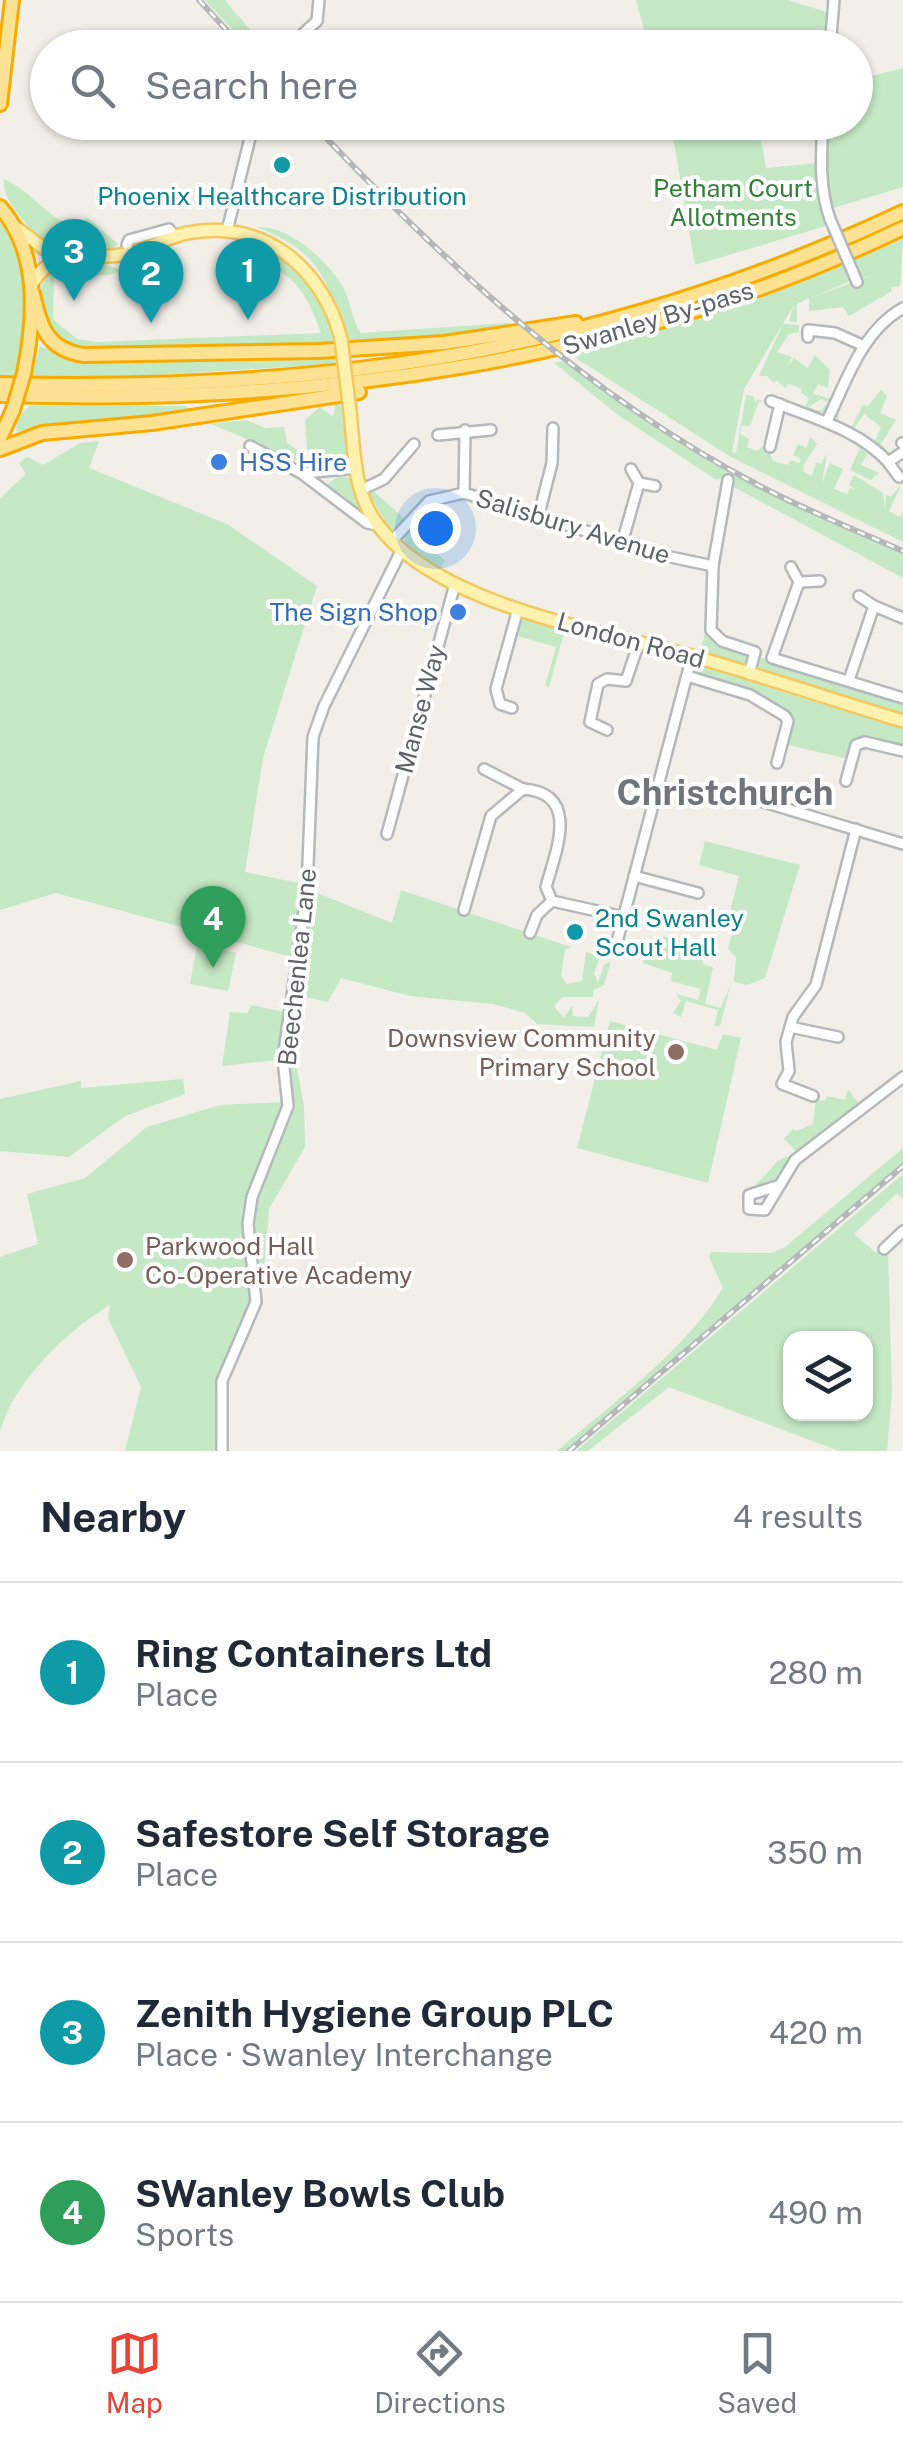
<!DOCTYPE html>
<meta charset="utf-8">
<style>
:root{--surface:#fff;--page:#f2f2f3;--text:#1f2937;--muted:#747a83;--line:#e0e1e3;--accent:#ea4335}
body{margin:0;font-family:"Public Sans",sans-serif;background:var(--page);color:var(--text)}
.controls{position:absolute;right:30px;bottom:30px;display:grid;overflow:hidden;border-radius:20px;box-shadow:0 2px 8px #0004}
.controls button{width:90px;height:90px;display:grid;place-items:center;padding:0;border:0;border-bottom:2px solid var(--line);background:var(--surface);color:var(--text);font:50px sans-serif}
.you{position:absolute;left:435px;top:528px;width:35px;height:35px;margin:-25px;border:8px solid #fff;border-radius:50%;background:#1a73e8;box-shadow:0 0 0 15px #1a73e833}
.badge{display:grid;place-items:center;width:65px;height:65px;border-radius:50%;background:var(--accent);color:#fff;font-size:32px;font-weight:700}
.pin{position:absolute;translate:-50% -82px;filter:drop-shadow(0 2px 5px #0008)}
.pin::after{content:'';position:absolute;top:52px;width:35px;height:30px;background:inherit;clip-path:polygon(0 0,100% 0,50% 100%)}
.list{margin:0;padding:0;list-style:none}
h2{display:flex;justify-content:space-between;align-items:center;height:130px;margin:0;padding:0 40px;font-size:42px}
h2 small{font-size:32px;font-weight:400;color:var(--muted)}
.list li{display:grid;grid-template-columns:65px 1fr auto;gap:30px;align-items:center;box-sizing:border-box;height:180px;padding:0 40px;border-top:2px solid var(--line)}
.list b{display:block;font-size:38px;white-space:nowrap}
.list p{margin:0;font-size:32px;white-space:nowrap;color:var(--muted)}
.list em{font-size:32px;font-style:normal;color:var(--muted)}
.icon{flex:none;width:55px;height:55px;fill:none;stroke:currentColor;stroke-width:2;stroke-linecap:round;stroke-linejoin:round}
.map{position:relative;flex:none;width:903px;height:1451px;overflow:hidden}
.search{position:absolute;background:var(--surface);box-shadow:0 2px 8px #0004;left:30px;right:30px;top:30px;height:110px;display:flex;align-items:center;gap:25px;box-sizing:border-box;padding:0 35px;border-radius:55px;color:var(--muted);font-size:38px}
.sheet{height:850px;background:var(--surface)}
nav{display:flex;justify-content:space-around;align-items:center;box-sizing:border-box;height:140px;border-top:2px solid var(--line);background:var(--surface);font-size:28px;color:var(--muted)}
nav a{display:grid;justify-items:center;gap:5px}
nav .on{color:var(--accent)}
.map>svg:first-child{display:block}
.green{fill:#c5e8c5;fill-rule:evenodd}
.lines{fill:none;stroke-linecap:round;stroke-linejoin:round}
.minor-casing{stroke:#b5b8bc;stroke-width:14}
.major-casing{stroke:#f2c960;stroke-width:16}
.highway-casing{stroke:#f9ab00;stroke-width:18}
.minor{stroke:#fff;stroke-width:9}
.major{stroke:#fff2af;stroke-width:11}
.highway{stroke:#fde293;stroke-width:12}
.rail-casing{stroke:#b6b7b8;stroke-width:6}
.rail{stroke:#fff;stroke-width:2.5;stroke-dasharray:8;stroke-linecap:butt}
.minor-bridge-casing{stroke:#b5b8bc;stroke-width:14;stroke-linecap:butt}
.major-bridge-casing{stroke:#f2c960;stroke-width:16;stroke-linecap:butt}
.highway-bridge-casing{stroke:#f9ab00;stroke-width:18;stroke-linecap:butt}
.minor-bridge{stroke:#fff;stroke-width:9}
.major-bridge{stroke:#fff2af;stroke-width:11}
.highway-bridge{stroke:#fde293;stroke-width:12}
.culture-dot{fill:#0f9aa8;stroke:#fff;stroke-width:4}
.shop-dot{fill:#3f7fe0;stroke:#fff;stroke-width:4}
.education-dot{fill:#8d6e63;stroke:#fff;stroke-width:4}
.labels{text-anchor:middle;dominant-baseline:central;stroke-width:8;stroke-linejoin:round;paint-order:stroke}
.park-label{font-size:25px;fill:#348238;stroke:#fff}
.culture-label{font-size:25px;fill:#0d838f;stroke:#fff}
.street-label{font-size:25px;fill:#5f6368;stroke:#fff}
.shop-label{font-size:25px;fill:#366cbe;stroke:#fff;text-anchor:start}
.education-label{font-size:25px;fill:#785e54;stroke:#fff;text-anchor:end}
.district-label{font-size:35px;font-weight:bold;fill:#70757a;stroke:#fff}
</style>
<div class="map">
<svg width="903" height="1451" viewBox="0 0 903 1451">
<rect width="100%" height="100%" fill="#f1efe8"/>
<g class="green">
<polygon points="205,0 225,0 265,47 248,47"/>
<polygon points="636,0 788,0 829,13 826,47 649,47"/>
<polygon points="903,68 903,187 830,209 824,159 827,123 856,122 856,80"/>
<polygon points="731,123 758,123 766,168 818,163 820,203 829,225 695,265 673,137"/>
<path d="M4,179C30,191 43,212 68,225L88,218L118,244L111,250C70,254 44,250 19,215C10,204 3,194 4,179Z"/>
<path d="M0,222C28,259 34,339 12,379H0Z"/>
<path d="M257,227C290,225 329,262 344,289C351,303 352,321 361,333L508,323L515,327L508,333L352,344C323,285 330,256 257,227Z"/>
<polygon points="903,238 900,286 891,287 892,291 849,316 843,307 809,311 809,298 797,304 797,322 789,321 794,305 744,389 732,452 736,453 746,395 753,396 756,403 758,399 767,403 759,401 750,426 742,425 740,434 749,439 747,447 757,451 766,444 773,461 788,465 791,460 799,463 801,459 793,455 798,444 806,448 811,437 817,444 803,466 804,472 812,476 816,462 821,464 827,453 822,483 830,463 843,469 834,489 847,494 850,488 857,491 849,485 854,475 883,493 885,510 886,495 891,497 901,485 889,511 900,517 903,512 903,542 731,457 571,355 744,305 846,263 850,281 813,297 876,274 863,278 852,261"/>
<path d="M233,241C285,246 326,294 333,344L87,351L63,345C44,326 32,296 48,272C73,258 99,263 124,270L109,275L54,278L53,319L77,339L97,342L321,333C298,266 280,276 229,244Z"/>
<polygon points="783,324 799,325 799,332 789,334 777,352 792,357 786,368 794,358 808,368 815,355 830,370 828,388 818,384 813,394 833,399 831,404 821,399 808,407 821,411 825,405 829,408 824,413 804,410 809,398 801,393 802,389 789,384 785,388 777,380 774,383 767,376 759,376"/>
<polygon points="40,346 82,362 337,359 334,364 109,378 31,378"/>
<polygon points="563,361 721,467 903,554 903,578 732,486 730,479 715,479 618,415 554,363"/>
<path d="M881,390L887,396L880,413L896,420L881,444L892,455L874,443L881,427L864,414L853,430C845,426 835,424 837,413L840,423L851,428L863,405L868,406Z"/>
<polygon points="336,401 344,410 348,455 344,460 315,458 307,448 305,420 320,407 333,417"/>
<polygon points="29,406 185,406 192,410 16,431 18,418"/>
<polygon points="246,420 265,428 284,427 287,443 301,452 308,465 211,424"/>
<polygon points="99,441 89,468 227,524 317,586 263,758 245,872 303,884 292,957 56,893 0,910 0,498 26,474 19,463 27,457 43,465 80,443"/>
<polygon points="860,447 867,454 861,465 879,473 871,480 850,470"/>
<polygon points="340,475 354,480 367,519 325,486"/>
<polygon points="372,490 406,520 398,529 390,529 369,495"/>
<polygon points="411,527 445,561 439,569 404,542"/>
<polygon points="522,619 565,629 549,687 545,686 556,647 518,636"/>
<path d="M707,624L710,631L749,653L747,664C734,667 710,660 701,650Z"/>
<polygon points="759,657 903,701 903,717 756,670"/>
<polygon points="696,665 903,729 903,746 864,739 848,759 785,744 789,716 697,677"/>
<polygon points="705,841 800,865 765,978 747,985 734,982 736,957 728,949 736,918 729,916 739,876 699,865"/>
<polygon points="310,890 392,923 401,890 571,947 565,950 561,976 567,984 582,981 586,952 600,957 594,973 598,983 604,965 611,961 604,985 593,990 593,997 562,997 554,1006 564,1018 572,1005 573,1016 588,1017 599,1000 594,1027 537,1024 525,1013 493,1004 410,996 341,978 328,1002 295,995"/>
<polygon points="663,936 700,946 703,964 713,967 705,1004 721,1008 731,983 720,1026 714,1026 718,1010 686,1001 681,1017 673,1013 681,1001 676,994 698,1000 701,989 671,981 672,973 643,963 646,950 657,953"/>
<polygon points="197,945 236,953 228,991 190,984"/>
<polygon points="251,1005 285,1012 278,1060 222,1066 230,1012 248,1013"/>
<polygon points="610,1021 717,1050 723,1034 741,1038 708,1183 577,1148"/>
<polygon points="290,1062 297,1068 304,1107 305,1147 269,1209 264,1273 258,1276 251,1240 255,1195 292,1104"/>
<polygon points="183,1079 185,1094 125,1116 69,1157 0,1151 0,1099 81,1081 81,1088"/>
<polygon points="848,1089 860,1106 777,1182 754,1187 778,1161 797,1152 784,1139 793,1129 796,1131 813,1124 816,1100 825,1101 827,1096 845,1100"/>
<path d="M286,1102C257,1170 243,1201 251,1276L173,1278L171,1271L152,1272L168,1284L253,1281L250,1310L217,1384L216,1451H125L141,1387L108,1318L110,1305C65,1332 15,1381 0,1431V1257L38,1244L27,1194L85,1178L147,1127L220,1105Z"/>
<path d="M903,1148V1164L589,1433L567,1451H557C611,1404 687,1349 723,1288L709,1257L711,1252L771,1253L784,1248Z"/>
<path d="M903,1174V1199L897,1193L854,1234L875,1252H888L892,1391L887,1451H839L669,1387L588,1451H576ZM790,1338H866V1414H790Z"/>
</g>
<g class="lines">
<g class="minor-casing">
<g id="minor">
<polyline points="287,48 317,21 319,0"/>
<polyline points="830,48 834,0"/>
<path d="M823,122C821,155 819,188 830,219"/>
<polyline points="227,231 254,122"/>
<polyline points="127,245 129,240 169,229 175,237"/>
<polyline points="852,270 857,282"/>
<polyline points="808,337 808,330 835,333 864,346"/>
<path d="M771,401C812,418 858,429 888,462"/>
<path d="M827,421C847,380 862,331 903,308"/>
<polyline points="438,435 491,430"/>
<polyline points="902,443 903,444"/>
<polyline points="250,446 301,473 367,523 377,525"/>
<polyline points="770,447 780,404"/>
<polyline points="631,469 639,483 655,486"/>
<polyline points="303,473 357,468"/>
<polyline points="899,477 888,462 903,452"/>
<polyline points="728,480 713,566 711,630 722,641 755,652 749,674"/>
<polyline points="361,490 384,479 414,444"/>
<polyline points="464,493 465,430"/>
<polyline points="539,514 552,463 553,428"/>
<polyline points="392,541 429,501 464,493 666,556 713,566"/>
<polyline points="622,543 639,483"/>
<polyline points="791,567 799,582 772,658 903,698"/>
<polyline points="799,582 820,581"/>
<polyline points="859,596 874,606"/>
<polyline points="687,676 750,695 785,716 788,721 777,763"/>
<polyline points="849,680 874,606 903,618"/>
<polyline points="512,708 500,704 496,689 518,609"/>
<polyline points="607,730 590,722 598,684 607,679 626,681 639,642"/>
<polyline points="484,769 523,789"/>
<polyline points="846,781 856,745 865,742 903,751"/>
<polyline points="727,791 903,844"/>
<polyline points="387,834 455,584"/>
<polyline points="634,876 698,893"/>
<path d="M464,910L491,816L523,789C582,793 555,853 546,887L552,901L624,917"/>
<polyline points="530,933 537,915 552,901"/>
<polyline points="617,942 692,656"/>
<polyline points="790,1027 838,1037"/>
<polyline points="813,1096 782,1084 789,1071 786,1042 793,1017 816,985 856,829"/>
<polyline points="777,1186 749,1195 749,1209 765,1210 795,1160 903,1077"/>
<polyline points="884,1249 903,1231"/>
<polyline points="222,1451 222,1381 256,1302 248,1224 252,1197 288,1106 283,1059 307,890 313,737 324,706 402,549"/>
</g>
</g>
<g class="major-casing">
<g id="major">
<polyline points="13,225 43,248 66,254"/>
<path d="M32,284C52,247 86,260 121,255C144,252 164,238 187,233C263,218 323,268 341,339"/>
<path d="M350,411C354,447 353,490 375,521C433,605 599,630 692,656C763,676 833,700 903,721"/>
</g>
</g>
<g class="highway-casing">
<g id="highway">
<polyline points="0,104 12,0"/>
<path d="M0,207C40,253 35,318 24,373"/>
<path d="M33,294C40,326 47,350 84,355L319,351L444,343L576,323"/>
<path d="M0,384C326,392 606,352 903,212"/>
<path d="M0,395C312,405 619,365 903,228"/>
<polyline points="0,438 13,410"/>
<polyline points="0,449 42,433 152,423 359,392"/>
</g>
</g>
<use href="#minor" class="minor"/>
<use href="#major" class="major"/>
<use href="#highway" class="highway"/>
<g class="rail-casing">
<g id="rail">
<polyline points="199,0 243,48"/>
<path d="M311,122C443,262 586,395 758,485C805,510 855,530 903,551"/>
<polyline points="569,1451 903,1166"/>
</g>
</g>
<use href="#rail" class="rail"/>
<g class="minor-bridge-casing">
<polyline id="minor-bridge" points="830,219 852,270"/>
</g>
<g class="major-bridge-casing">
<polyline id="major-bridge" points="341,339 350,411"/>
</g>
<g class="highway-bridge-casing">
<polyline id="highway-bridge" points="13,410 24,373"/>
</g>
<use href="#minor-bridge" class="minor-bridge"/>
<use href="#major-bridge" class="major-bridge"/>
<use href="#highway-bridge" class="highway-bridge"/>
</g>
<g class="culture-dot">
<circle cx="282" cy="165" r="10"/>
<circle cx="575" cy="932" r="10"/>
</g>
<g class="shop-dot">
<circle cx="219" cy="462" r="10"/>
<circle cx="458" cy="612" r="10"/>
</g>
<g class="education-dot">
<circle cx="676" cy="1052" r="10"/>
<circle cx="125" cy="1260" r="10"/>
</g>
<g class="labels">
<g class="park-label">
<text x="733" y="188">Petham Court<tspan x="733" dy="29">Allotments</tspan></text>
</g>
<g class="culture-label">
<text x="282" y="196">Phoenix Healthcare Distribution</text>
<text x="595" y="918" text-anchor="start">2nd Swanley<tspan x="595" dy="29">Scout Hall</tspan></text>
</g>
<g class="street-label">
<text transform="translate(658 318) rotate(-17)">Swanley By-pass</text>
<text transform="translate(573 526) rotate(17)">Salisbury Avenue</text>
<text transform="translate(631 640) rotate(15)">London Road</text>
<text transform="translate(420 709) rotate(-75)">Manse Way</text>
<text transform="translate(297 967) rotate(-84)">Beechenlea Lane</text>
</g>
<g class="shop-label">
<text x="239" y="462">HSS Hire</text>
<text x="438" y="612" text-anchor="end">The Sign Shop</text>
</g>
<g class="education-label">
<text x="656" y="1038">Downsview Community<tspan x="656" dy="29">Primary School</tspan></text>
<text x="145" y="1246" text-anchor="start">Parkwood Hall<tspan x="145" dy="29">Co-Operative Academy</tspan></text>
</g>
<g class="district-label">
<text x="725" y="792">Christchurch</text>
</g>
</g>
</svg>
<div class="controls">
<button><svg class="icon" aria-label="layers" viewBox="0 0 24 24"><path d="M12 4l9 5-9 5-9-5zM3 14l9 5 9-5"/></svg></button>
</div>
<div class="you"></div>
<div class="pin badge" style="left:248px;top:320px;background:#0f9aa8">1</div>
<div class="pin badge" style="left:151px;top:323px;background:#0f9aa8">2</div>
<div class="pin badge" style="left:74px;top:301px;background:#0f9aa8">3</div>
<div class="pin badge" style="left:213px;top:968px;background:#2e9e5b">4</div>
<div class="search"><svg class="icon" aria-label="search" viewBox="0 0 24 24"><circle cx="10" cy="10" r="6"/><path d="M15 15l6 6"/></svg>Search here</div>
</div>
<section class="sheet">
<h2>Nearby<small>4 results</small></h2>
<ul class="list">
<li><span class="badge" style="background:#0f9aa8">1</span><div><b>Ring Containers Ltd</b><p>Place</p></div><em>280 m</em></li>
<li><span class="badge" style="background:#0f9aa8">2</span><div><b>Safestore Self Storage</b><p>Place</p></div><em>350 m</em></li>
<li><span class="badge" style="background:#0f9aa8">3</span><div><b>Zenith Hygiene Group PLC</b><p>Place · Swanley Interchange</p></div><em>420 m</em></li>
<li><span class="badge" style="background:#2e9e5b">4</span><div><b>SWanley Bowls Club</b><p>Sports</p></div><em>490 m</em></li>
</ul>
</section>
<nav>
<a class="on"><svg class="icon" aria-label="map" viewBox="0 0 24 24"><path d="M3 6l6-2 6 2 6-2v14l-6 2-6-2-6 2zM9 4v14M15 6v14"/></svg>Map</a>
<a><svg class="icon" aria-label="directions" viewBox="0 0 24 24"><path d="M12 3l9 9-9 9-9-9zM9 14v-3h6M13 9l2 2-2 2"/></svg>Directions</a>
<a><svg class="icon" aria-label="saved" viewBox="0 0 24 24"><path d="M7 4h10v16l-5-4-5 4z"/></svg>Saved</a>
</nav>
